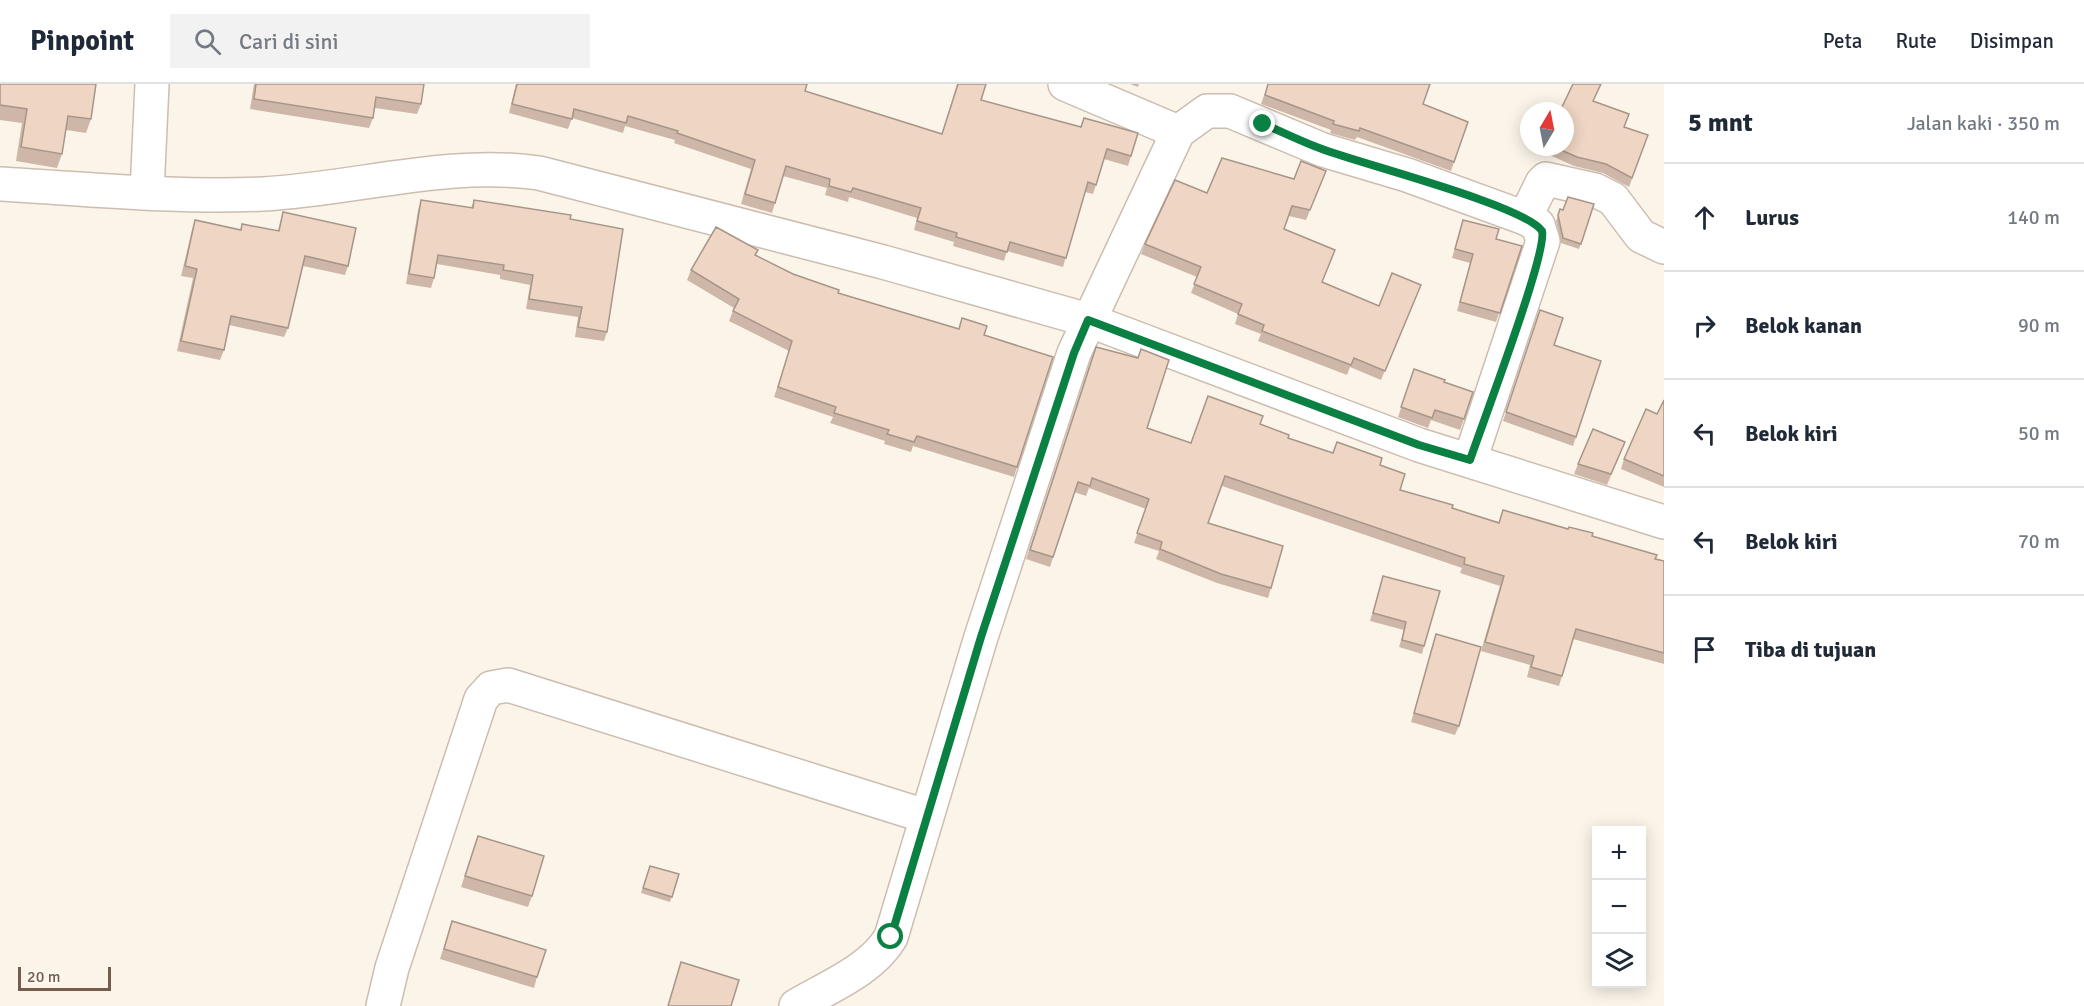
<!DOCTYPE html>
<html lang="id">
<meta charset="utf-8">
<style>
:root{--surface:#fff;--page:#f2f2f3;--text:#1f2937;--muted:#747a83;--line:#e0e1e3}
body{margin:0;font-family:Signika,sans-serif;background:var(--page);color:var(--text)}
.controls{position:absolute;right:18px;bottom:18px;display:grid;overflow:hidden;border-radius:0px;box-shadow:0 3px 15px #0003}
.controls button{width:54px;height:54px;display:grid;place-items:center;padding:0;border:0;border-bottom:2px solid var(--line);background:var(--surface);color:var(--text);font:30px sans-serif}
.compass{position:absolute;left:1520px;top:18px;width:54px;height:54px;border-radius:50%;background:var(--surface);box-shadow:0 3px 15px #0003;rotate:10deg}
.scale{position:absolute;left:18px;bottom:15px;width:93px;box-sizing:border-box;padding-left:6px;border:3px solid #755d4e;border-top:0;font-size:16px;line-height:21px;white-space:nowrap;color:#755d4e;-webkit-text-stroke:4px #fef9f0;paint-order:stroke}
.stop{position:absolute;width:18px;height:18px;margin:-14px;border:4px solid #0b8043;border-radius:50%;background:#fff}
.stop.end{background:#0b8043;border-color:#fff;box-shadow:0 2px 6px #0008}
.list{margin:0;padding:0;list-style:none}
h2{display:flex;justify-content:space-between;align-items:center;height:78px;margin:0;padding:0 24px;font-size:26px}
h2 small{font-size:20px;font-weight:400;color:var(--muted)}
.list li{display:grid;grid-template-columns:39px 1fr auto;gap:18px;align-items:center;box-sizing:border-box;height:108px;padding:0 24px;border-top:2px solid var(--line)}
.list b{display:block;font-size:22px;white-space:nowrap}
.list em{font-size:20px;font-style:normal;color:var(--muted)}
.icon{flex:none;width:33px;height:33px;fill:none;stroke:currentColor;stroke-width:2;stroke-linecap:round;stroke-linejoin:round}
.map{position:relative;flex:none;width:1664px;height:922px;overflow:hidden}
header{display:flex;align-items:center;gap:36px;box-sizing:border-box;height:84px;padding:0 30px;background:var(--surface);border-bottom:2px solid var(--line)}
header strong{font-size:28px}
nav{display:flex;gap:33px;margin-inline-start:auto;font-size:21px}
.search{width:420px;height:54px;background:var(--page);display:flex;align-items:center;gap:15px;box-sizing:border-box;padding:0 21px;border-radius:0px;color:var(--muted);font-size:22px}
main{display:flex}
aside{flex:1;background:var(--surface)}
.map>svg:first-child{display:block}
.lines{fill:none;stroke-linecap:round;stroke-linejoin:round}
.minor-casing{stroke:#cdbdb0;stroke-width:36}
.minor{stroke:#fff;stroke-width:33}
.wall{fill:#ceb7a8}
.building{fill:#efd5c3;stroke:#a79588;stroke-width:1.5}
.route{stroke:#0b8043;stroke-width:8}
</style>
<header>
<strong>Pinpoint</strong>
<div class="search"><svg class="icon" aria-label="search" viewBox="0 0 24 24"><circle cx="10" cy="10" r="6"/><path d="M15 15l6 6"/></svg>Cari di sini</div>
<nav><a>Peta</a><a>Rute</a><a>Disimpan</a></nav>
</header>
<main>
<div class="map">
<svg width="1664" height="922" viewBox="0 0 1664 922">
<rect width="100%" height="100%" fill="#fbf5e9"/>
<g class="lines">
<g class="minor-casing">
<g id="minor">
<polyline points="1065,0 1178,48"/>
<path d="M0,100C86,105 178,114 263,110C355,105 448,76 539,89L883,178L1088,236L1419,361L1664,438"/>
<polyline points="147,108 152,0"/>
<polyline points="1525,134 1542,99 1546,95 1595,106 1613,115 1641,152 1664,163"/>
<polyline points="383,922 392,884 481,615 491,604 508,601 925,732"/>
<path d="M796,922C828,903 872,886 891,853L981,553L1074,269L1178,48L1207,27H1230L1323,66L1407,91L1525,134L1538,141L1543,157L1470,376"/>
</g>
</g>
<use href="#minor" class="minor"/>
</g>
<g class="wall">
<polygon points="0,0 91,35 86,49 66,46 62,70 57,84 16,77 22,39 0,36"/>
<polygon points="254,0 424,0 421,20 417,30 375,24 373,34 369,44 250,25"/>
<polygon points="516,0 805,0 805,7 942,50 957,0 986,0 981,16 1081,43 1084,34 1131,72 1128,82 1104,75 1093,110 1085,108 1063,183 1007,167 1004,177 953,162 954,158 914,146 917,134 849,113 848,118 825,111 827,104 783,92 772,129 741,120 751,85 674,59 675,56 625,42 623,49 572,34 568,45 509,29"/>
<polygon points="1130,0 1139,0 1138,3"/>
<polygon points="1268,0 1423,20 1468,38 1451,87 1357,53 1355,56 1330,49 1331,46 1261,20"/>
<polygon points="1594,17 1624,43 1648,51 1629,103 1603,89 1574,82 1543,68 1544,63 1565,63"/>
<polygon points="1326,87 1306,136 1289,132 1284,145 1332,175 1322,198 1379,222 1421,201 1381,296 1350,283 1347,291 1258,257 1261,250 1235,240 1238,230 1191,209 1197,193 1141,170 1145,160 1207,109 1294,95"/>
<polygon points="421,116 471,124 474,116 570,135 607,248 604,257 575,253 578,233 526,225 530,201 500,195 500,191 437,180 434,194 431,204 406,200 418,126"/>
<polygon points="1594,120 1579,165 1561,159 1556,137 1560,125 1563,126"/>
<polygon points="283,128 348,182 345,191 303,182 288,244 284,253 229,241 224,266 220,276 177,267 193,194 181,192 192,146 195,136 240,146 242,140 278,147"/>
<polygon points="1463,136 1496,155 1522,162 1496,238 1457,227 1470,179 1452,174"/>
<polygon points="758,166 756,171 793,190 838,209 958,245 984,251 1017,383 1014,393 913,362 911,368 884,360 885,357 830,339 833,333 774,313 789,267 729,237 734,224 687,196 691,186"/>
<polygon points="1540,226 1554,261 1601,277 1573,362 1503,337"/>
<polygon points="1091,276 1147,344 1191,359 1260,340 1288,354 1333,369 1380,381 1400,406 1452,424 1499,438 1503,426 1592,452 1664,477 1664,580 1573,555 1559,602 1527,593 1530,581 1481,567 1500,502 1460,489 1462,484 1222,402 1208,439 1271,504 1268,514 1217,499 1156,475 1159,467 1134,459 1146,425 1089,404 1086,412 1074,408 1050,483 1026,475"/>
<polygon points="1414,285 1444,298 1464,335 1460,346 1431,336 1428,344 1398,333"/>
<polygon points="1664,316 1664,403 1621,385 1624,375 1657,330"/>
<polygon points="1625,358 1607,401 1574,390 1578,380"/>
<polygon points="1383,492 1424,562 1422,570 1399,563 1404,546 1370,537"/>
<polygon points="1436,550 1459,642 1455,651 1411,638"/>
<polygon points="478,752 532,812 528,823 461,803"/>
<polygon points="650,782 679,790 670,818 641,809"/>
<polygon points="452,837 537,893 534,904 440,875"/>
</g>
<g class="building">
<polygon points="0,0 96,0 91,35 68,32 62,70 21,63 27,25 0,21"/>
<polygon points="256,0 424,0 421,20 376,13 373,34 254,15"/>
<polygon points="517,0 807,0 805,7 942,50 958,0 986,0 981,16 1081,43 1084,34 1138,49 1131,72 1107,65 1096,101 1088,98 1066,174 1010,158 1007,168 956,153 957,149 917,137 921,124 853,104 851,108 829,102 830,95 786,82 775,119 745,110 755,76 677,49 678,47 628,32 626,39 574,25 572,35 512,20"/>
<polygon points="1268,0 1430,0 1423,20 1468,38 1454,78 1360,44 1359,47 1333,40 1334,37 1265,11"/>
<polygon points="1573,0 1601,0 1593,17 1629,30 1624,43 1648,51 1632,94 1606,80 1577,73 1554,63 1565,63 1565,27 1560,27"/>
<polygon points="1222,74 1294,95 1301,77 1326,87 1310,126 1292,122 1284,145 1335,166 1322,198 1379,222 1392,189 1421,201 1385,287 1354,274 1351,281 1262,247 1264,241 1238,230 1242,220 1194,200 1201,183 1145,160 1175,96 1207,109"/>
<polygon points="1568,113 1594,120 1581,160 1563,154 1558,131 1560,125 1563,126"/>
<polygon points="421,116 473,124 474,116 571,131 570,135 623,145 607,248 578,243 582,223 529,215 533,191 503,186 504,181 438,171 434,194 409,190"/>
<polygon points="283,128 356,144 348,182 305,172 288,244 231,232 224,266 181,257 197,185 185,182 195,136 241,146 242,140 279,147"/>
<polygon points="1463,136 1499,145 1496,155 1522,162 1500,229 1460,218 1473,170 1455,165"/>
<polygon points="716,143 758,166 755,171 793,190 839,206 838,209 959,245 962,234 987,242 984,251 1053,273 1017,383 917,352 914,358 887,350 889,346 834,329 836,323 778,303 792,257 733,227 739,215 691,186"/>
<polygon points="1540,226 1563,234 1554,261 1601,277 1576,353 1506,328"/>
<polygon points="1096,263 1138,274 1141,265 1169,276 1147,344 1191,359 1208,312 1263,332 1260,340 1289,351 1288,354 1333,369 1337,358 1382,374 1380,381 1405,390 1400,406 1453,421 1452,424 1499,439 1503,426 1568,445 1569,443 1593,449 1592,452 1657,471 1655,475 1664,477 1664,569 1576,545 1562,592 1531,583 1534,572 1485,558 1504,492 1464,480 1465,474 1225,392 1208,439 1283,462 1271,504 1221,490 1160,465 1162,458 1137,449 1149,415 1092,394 1090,402 1078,398 1053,473 1030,466"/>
<polygon points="1414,285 1445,296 1444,298 1473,308 1464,335 1435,326 1432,334 1401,323"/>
<polygon points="1664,316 1664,392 1624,375 1646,325 1657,330"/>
<polygon points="1593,345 1625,358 1611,390 1578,380"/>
<polygon points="1383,492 1440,507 1424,562 1402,556 1406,538 1373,529"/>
<polygon points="1436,550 1481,563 1459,642 1414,629"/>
<polygon points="478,752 544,772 532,812 465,792"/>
<polygon points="650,782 679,790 672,813 643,804"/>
<polygon points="452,837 546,866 537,893 444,865"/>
<polygon points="681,878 739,896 731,922 668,922"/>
</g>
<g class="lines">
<path class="route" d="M891,853L981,553L1074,269L1088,236L1419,361L1470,376C1481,343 1548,168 1542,147C1524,121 1361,80 1322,65C1302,58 1283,48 1263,40"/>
</g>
</svg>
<div class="controls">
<button>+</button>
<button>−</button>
<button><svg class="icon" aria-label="layers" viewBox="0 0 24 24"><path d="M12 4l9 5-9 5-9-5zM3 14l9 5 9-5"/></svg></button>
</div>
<svg class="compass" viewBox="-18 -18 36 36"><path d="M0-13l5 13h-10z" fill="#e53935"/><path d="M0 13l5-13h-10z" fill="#747a83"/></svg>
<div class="scale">20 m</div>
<div class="stop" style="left:891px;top:853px"></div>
<div class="stop end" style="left:1263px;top:40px"></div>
</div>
<aside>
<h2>5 mnt<small>Jalan kaki · 350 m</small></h2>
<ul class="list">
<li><svg class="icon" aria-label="ahead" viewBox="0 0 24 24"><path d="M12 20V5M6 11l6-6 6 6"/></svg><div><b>Lurus</b></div><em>140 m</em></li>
<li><svg class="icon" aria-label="right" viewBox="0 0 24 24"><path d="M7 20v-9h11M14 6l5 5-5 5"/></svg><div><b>Belok kanan</b></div><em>90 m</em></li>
<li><svg class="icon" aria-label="left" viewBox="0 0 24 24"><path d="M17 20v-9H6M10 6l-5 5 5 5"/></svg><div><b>Belok kiri</b></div><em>50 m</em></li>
<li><svg class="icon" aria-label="left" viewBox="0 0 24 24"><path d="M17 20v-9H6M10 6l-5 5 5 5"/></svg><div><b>Belok kiri</b></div><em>70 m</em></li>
<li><svg class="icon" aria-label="arrive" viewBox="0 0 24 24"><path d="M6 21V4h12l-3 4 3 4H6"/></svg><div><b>Tiba di tujuan</b></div></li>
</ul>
</aside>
</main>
